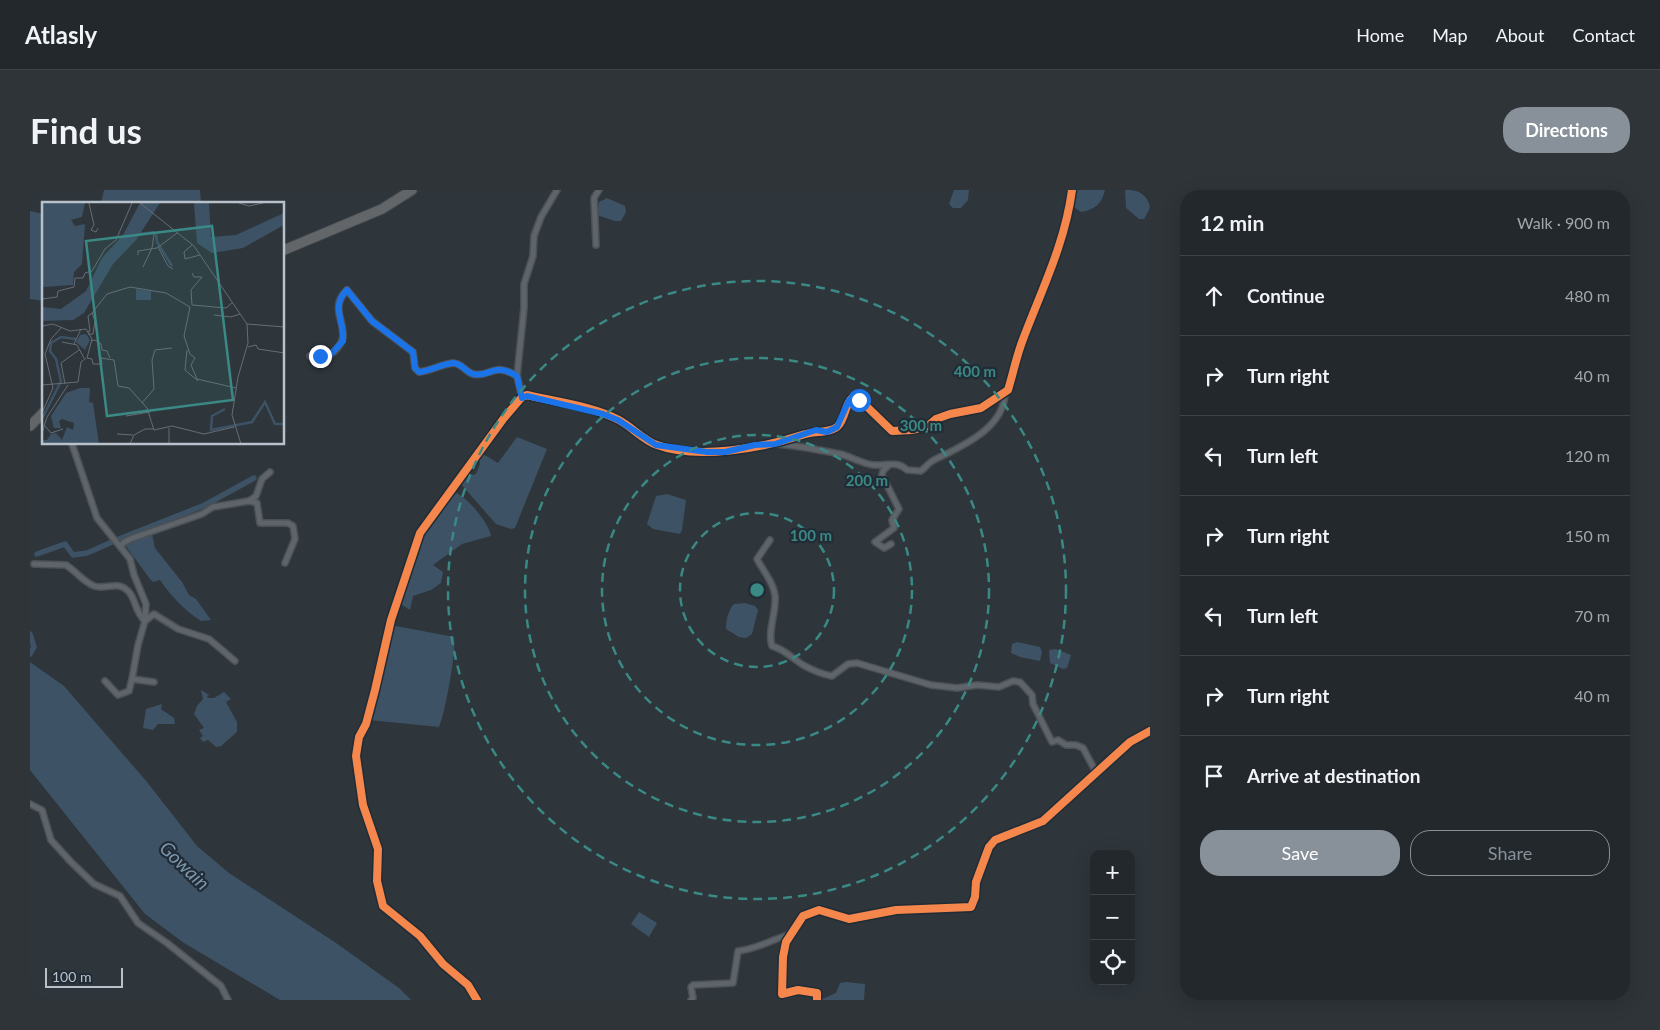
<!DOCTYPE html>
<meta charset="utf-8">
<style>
:root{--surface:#22282c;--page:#2e3438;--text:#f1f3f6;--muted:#a2a6a9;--line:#3f4448;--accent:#889199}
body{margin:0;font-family:Lato,sans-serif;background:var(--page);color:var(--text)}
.controls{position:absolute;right:15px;bottom:15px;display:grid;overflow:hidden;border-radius:10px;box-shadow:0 5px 20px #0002}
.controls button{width:45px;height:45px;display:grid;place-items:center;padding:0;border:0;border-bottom:1px solid var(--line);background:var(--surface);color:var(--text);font:25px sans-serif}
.scale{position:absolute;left:15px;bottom:12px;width:78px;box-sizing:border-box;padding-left:5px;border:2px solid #b9c2cb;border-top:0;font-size:14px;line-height:18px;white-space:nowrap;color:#b9c2cb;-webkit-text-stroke:4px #212c36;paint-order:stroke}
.stop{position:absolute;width:15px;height:15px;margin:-11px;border:4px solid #1a73e8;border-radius:50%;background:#fff}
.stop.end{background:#1a73e8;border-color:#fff;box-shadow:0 1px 5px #0008}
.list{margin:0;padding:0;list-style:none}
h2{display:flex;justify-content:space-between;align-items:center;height:65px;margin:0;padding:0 20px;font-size:21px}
h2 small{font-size:16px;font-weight:400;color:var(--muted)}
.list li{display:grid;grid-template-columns:32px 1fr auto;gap:15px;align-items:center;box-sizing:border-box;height:80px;padding:0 20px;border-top:1px solid var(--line)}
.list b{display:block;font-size:19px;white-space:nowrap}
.list em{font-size:16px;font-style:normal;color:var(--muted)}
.actions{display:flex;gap:10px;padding:15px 20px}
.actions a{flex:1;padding:11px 0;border:1px solid var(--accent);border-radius:20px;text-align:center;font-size:18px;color:var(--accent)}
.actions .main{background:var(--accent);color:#fff}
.icon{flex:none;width:28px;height:28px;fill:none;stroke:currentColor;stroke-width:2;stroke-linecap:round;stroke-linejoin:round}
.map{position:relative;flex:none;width:1120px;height:810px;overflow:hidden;border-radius:20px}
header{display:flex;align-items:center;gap:30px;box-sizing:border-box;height:70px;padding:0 25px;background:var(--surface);border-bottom:1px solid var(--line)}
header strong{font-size:24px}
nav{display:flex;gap:28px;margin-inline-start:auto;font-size:18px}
.intro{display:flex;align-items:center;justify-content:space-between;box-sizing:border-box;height:120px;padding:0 30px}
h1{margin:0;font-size:35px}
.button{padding:12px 22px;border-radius:20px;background:var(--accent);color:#fff;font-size:18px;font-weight:700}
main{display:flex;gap:30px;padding:0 30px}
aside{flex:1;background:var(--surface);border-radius:20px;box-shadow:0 5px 20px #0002}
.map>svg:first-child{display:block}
.water{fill:#3d5265}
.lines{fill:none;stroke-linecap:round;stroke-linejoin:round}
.canal{stroke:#3d5265;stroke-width:5.5}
.street-casing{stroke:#4c5156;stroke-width:8}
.highway-casing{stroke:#4b5157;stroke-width:11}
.street{stroke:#5e6469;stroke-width:5}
.highway{stroke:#636669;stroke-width:9}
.cycleway-casing{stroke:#212c36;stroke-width:11}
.cycleway{stroke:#f5874c;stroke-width:8}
.route{stroke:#1a73e8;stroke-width:6}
.ring{fill:none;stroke:#3a8985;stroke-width:2.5;stroke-dasharray:9 6}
.labels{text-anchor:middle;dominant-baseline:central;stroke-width:4.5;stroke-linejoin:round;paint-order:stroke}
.water-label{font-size:19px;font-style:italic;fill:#7b96ac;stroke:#212c36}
.inset-river{fill:none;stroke:#3d5265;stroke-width:2.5}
.inset-road{fill:none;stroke:#666d75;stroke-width:1}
.view{fill:#3a8985;fill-opacity:0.15;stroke:#3a8985;stroke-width:2.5}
.inset-edge{fill:none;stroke:#b9c2cb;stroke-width:2.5}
.centre{fill:#3a8985;stroke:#212c36;stroke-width:2.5}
.ring-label{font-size:15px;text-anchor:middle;font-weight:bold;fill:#3a8985;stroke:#212c36;stroke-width:4.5;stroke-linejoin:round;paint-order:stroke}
</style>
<header>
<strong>Atlasly</strong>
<nav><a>Home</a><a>Map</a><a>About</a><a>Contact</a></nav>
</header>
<div class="intro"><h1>Find us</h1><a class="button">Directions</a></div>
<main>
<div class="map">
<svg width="1120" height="810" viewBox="0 0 1120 810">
<rect width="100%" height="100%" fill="#2e353b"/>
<g class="water">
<polygon points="74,0 170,0 171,14 71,14"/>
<polygon points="924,0 939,0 938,10 931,18 923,18 919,14"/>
<path d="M1044,0H1075C1072,13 1065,20 1051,22L1042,16Z"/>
<polygon points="1095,0 1120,0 1120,18 1114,29 1109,29 1096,18"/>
<polygon points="577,8 595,16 596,22 591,31 585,31 567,25 569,12"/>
<polygon points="0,21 14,24 14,111 0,109"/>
<polygon points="487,247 517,259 485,338 481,339 466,334 430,293 436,286 446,284 450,274 449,270 453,264 468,273"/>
<path d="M422,301C435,304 460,334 461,346L432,354L403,375L413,382L411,393L401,400L383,406L380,420L369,413L393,342Z"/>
<polygon points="637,304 656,310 652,340 650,344 623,339 617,334 626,306"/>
<path d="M122,344L125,358L152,392L159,405L166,409L181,430L171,431C153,419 142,407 130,390L123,392L120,389L95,355L101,350Z"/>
<path d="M715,413L725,416L728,420L722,444L716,448L709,447L696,439C696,431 698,420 704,414Z"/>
<path d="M366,436L424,447C427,458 415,525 409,537L339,530L349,504L362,439Z"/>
<polygon points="987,452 1010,457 1012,462 1010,471 990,467 981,463 982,454"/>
<polygon points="1026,459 1041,465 1037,478 1033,479 1020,473 1019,460"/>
<polygon points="0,472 34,496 117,592 167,656 199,683 306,753 369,798 381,810 250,810 154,753 115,724 0,580"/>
<polygon points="171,500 179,505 177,507 178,508 184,508 194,502 201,509 196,512 207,532 207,542 191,556 186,557 178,550 173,552 170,548 173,546 169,540 174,538 164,524 167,516 173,509"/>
<polygon points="132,514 131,519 144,528 145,534 128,534 123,540 113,538 116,519"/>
<polygon points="609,722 627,733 619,747 601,734"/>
<polygon points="816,792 835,794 834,810 790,810 806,803 810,793"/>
</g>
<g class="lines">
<g class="canal">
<polyline points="7,364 35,354 43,365 57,363 89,349 175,315 224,288"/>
<polyline points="0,444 4,457 0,464"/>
</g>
<g class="street-casing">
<g id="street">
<polyline points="566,55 564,8 569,0"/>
<path d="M280,166L297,167C334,143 292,124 317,100L342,131L383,162L385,178L389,182C401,181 412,174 423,173C432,173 435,182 443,184C461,188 462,171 487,186"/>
<polyline points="492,207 487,186 494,118 494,94 503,66 504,46 511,27 527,0"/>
<polyline points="42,254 67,328 100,369 104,385 116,414 115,431 108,455 102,489 124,492"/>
<path d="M748,254C769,256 790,260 810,264C822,267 833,274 844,275C858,276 867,270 877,280L891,281C896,277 900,271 906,269C932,256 975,238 975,202"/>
<polyline points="858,276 853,281 852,285 869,319 862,330 864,338 845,352 854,358 861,354"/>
<polyline points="219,311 227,313 230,333 258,333 263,336 265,349 255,373"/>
<path d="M740,350L727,369C733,381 743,391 745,405C747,421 737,441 742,456C754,459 762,468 773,475C782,480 791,484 802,486L818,474L827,473L901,495L927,498L947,495L969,497L983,491L990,492L1002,505L1003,514L1022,552L1028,550L1036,555H1046L1053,558L1067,584"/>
<polyline points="91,357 93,353 100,349 172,324 183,317 219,311 226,306 232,289 240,282"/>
<path d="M4,374L36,375C46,381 52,391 64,396C76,400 87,390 98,401C106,408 104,421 115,431L124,424L148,439L179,449L205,471"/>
<polyline points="75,491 88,505 99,501 102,489"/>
<polyline points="0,614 12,620 21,650 41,672 64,694 90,706 108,733 137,753 191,796 198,810"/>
<path d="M447,810L438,795L413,774L390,746L353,716L347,691L348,659L333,615L326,566L329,547L336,534L345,500L361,430L390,343L474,228L492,207L497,205C527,212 562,216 589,230C602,237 613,250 627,255C668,270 732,258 772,245C783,241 802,243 808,236C815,229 815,216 821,209H829L862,241L882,240L898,236L906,229L920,224L951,218L978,200C983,184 986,168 992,152C1011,101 1035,54 1042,0"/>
<path d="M661,810L663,808L661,797L663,795L703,793L708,761C726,759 742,750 760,744"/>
<polyline points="787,810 787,803 768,800 752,804 753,767 756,752 773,726 789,720 819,729 866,720 941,717 945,707 946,692 959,657 965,650 1013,631 1100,552 1120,541"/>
</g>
</g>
<g class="highway-casing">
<g id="highway">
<polyline points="254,60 352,19 382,0"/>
<polyline points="0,236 14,222"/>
</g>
</g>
<use href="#street" class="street"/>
<use href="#highway" class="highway"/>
<g class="cycleway-casing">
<g id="cycleway">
<path d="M447,810L438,795L413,774L390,746L353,716L347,691L348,659L333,615L326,566L329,547L336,534L345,500L361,430L390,343L474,228L492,207L497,205C527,212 562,216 589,230C602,237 613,250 627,255C668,270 732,258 772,245C783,241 802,243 808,236C815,229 815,216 821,209H829L862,241L882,240L898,236L906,229L920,224L951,218L978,200C983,184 986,168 992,152C1011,101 1035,54 1042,0"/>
<polyline points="787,810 787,803 768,800 752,804 753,767 756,752 773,726 789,720 819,729 866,720 941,717 945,707 946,692 959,657 965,650 1013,631 1100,552 1120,541"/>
</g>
</g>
<use href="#cycleway" class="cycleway"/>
</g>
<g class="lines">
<path class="route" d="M290,166H299L313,151C315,132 300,116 317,100L342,131L383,162L385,178L389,182C400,181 412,174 423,173C432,173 435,182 443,184C461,188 462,171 487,186L492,208L497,206L573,224L588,230L626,255L677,262H695L725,255L745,254L786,240L797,242L807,237L819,210H829"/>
</g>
<g class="ring">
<circle cx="727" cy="400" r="77"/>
<circle cx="727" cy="400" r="155"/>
<circle cx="727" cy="400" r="232"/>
<circle cx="727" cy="400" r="309"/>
</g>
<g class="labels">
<g class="water-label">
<text transform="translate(155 675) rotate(44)">Gowain</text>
</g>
</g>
<g transform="translate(12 12)">
<rect width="242" height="242" fill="#2e353b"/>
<path d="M0,1H43L40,15L29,18L33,24L43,22L40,62L32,70L31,83L0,85ZM98,1H118L94,38L71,62L42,111L31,118L0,119V105L19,107L44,89L60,56L81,33ZM152,1H167L169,35L194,33L242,11V23L201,46L170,51L155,41ZM94,87L109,89V98H94ZM44,132L48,138L43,148L34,140L38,133ZM38,186H48L47,200L51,201L57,242H0V238H5L9,232L14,231L20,238L25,225L31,228L32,221L20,217L17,219L19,226H12L9,214L24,191Z" fill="#3d5265"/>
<path class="inset-river" d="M96,32L113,30M114,32L115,40L130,64M183,207L170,214L169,228L210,220L223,200L233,222H243M0,217L19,179L14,157L8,149L9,141L19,135L34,137"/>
<path class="inset-road" d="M47,1L52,23L49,28L54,30L56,26M98,1L152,44L205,122L206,141L196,175L190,213L199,242M197,1L207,4L221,1M150,43L142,50L143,57L158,53M116,45L126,64L131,67M96,53V49L115,46L135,31M101,65L110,46L112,32M150,71L152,75H160L149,88L150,103M0,97L15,95L16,89L32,85L33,76H41L43,71L50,69L63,47L74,38L90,1M150,103L184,106L191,100M172,113L189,115L198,112M205,122L243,125M0,124L11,122L28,129L44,127L50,137L45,156L50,157L51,162H60L59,156L72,158L76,184L87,186L105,206L112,228L130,224L162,232L192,225M45,130L48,129L46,114L50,111M46,132H51L53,119L50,111L65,92L88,85L124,91L148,105L142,134L148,152L153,156L149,163L155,177L194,186M49,139L53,138L59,142L60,148L65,149L68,156M20,140L35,143L42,156M32,142L39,127M206,145L214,143L216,147L243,151M145,148L143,168L156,179M23,182L19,161L37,148M0,183L36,180L39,160L44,156M100,201L112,187L110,158L113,148L130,146M0,211L11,186L3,152L9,137L20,125M84,214L108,210M3,224L9,231L21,227M0,231L5,215L26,183M75,232L91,233M88,242L92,233L103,227H112M127,242V226"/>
<path class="view" d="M170,24L191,198L65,214L44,39Z"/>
<rect width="242" height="242" class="inset-edge"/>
</g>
<circle cx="727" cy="400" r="8" class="centre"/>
<g class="ring-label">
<text x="945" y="187">400 m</text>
<text x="891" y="241">300 m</text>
<text x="837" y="296">200 m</text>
<text x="781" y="351">100 m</text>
</g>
</svg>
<div class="controls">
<button>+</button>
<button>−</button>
<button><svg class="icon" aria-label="locate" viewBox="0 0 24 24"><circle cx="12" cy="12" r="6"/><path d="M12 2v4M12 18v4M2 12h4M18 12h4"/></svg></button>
</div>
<div class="scale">100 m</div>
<div class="stop" style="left:829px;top:210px"></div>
<div class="stop end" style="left:290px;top:166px"></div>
</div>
<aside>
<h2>12 min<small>Walk · 900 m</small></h2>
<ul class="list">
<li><svg class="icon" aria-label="ahead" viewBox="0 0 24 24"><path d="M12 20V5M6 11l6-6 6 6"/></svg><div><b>Continue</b></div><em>480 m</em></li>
<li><svg class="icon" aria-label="right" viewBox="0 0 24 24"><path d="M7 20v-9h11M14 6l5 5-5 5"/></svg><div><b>Turn right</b></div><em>40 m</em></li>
<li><svg class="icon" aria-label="left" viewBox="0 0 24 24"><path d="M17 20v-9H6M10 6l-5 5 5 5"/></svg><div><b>Turn left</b></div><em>120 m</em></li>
<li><svg class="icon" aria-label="right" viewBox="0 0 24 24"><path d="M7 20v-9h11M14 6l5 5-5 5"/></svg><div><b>Turn right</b></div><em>150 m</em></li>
<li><svg class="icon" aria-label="left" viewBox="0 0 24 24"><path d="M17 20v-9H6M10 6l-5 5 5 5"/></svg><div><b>Turn left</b></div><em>70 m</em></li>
<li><svg class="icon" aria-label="right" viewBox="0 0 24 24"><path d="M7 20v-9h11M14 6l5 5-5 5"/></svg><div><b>Turn right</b></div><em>40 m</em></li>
<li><svg class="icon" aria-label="arrive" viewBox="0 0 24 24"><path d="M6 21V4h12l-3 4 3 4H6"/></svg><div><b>Arrive at destination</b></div></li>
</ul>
<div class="actions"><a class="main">Save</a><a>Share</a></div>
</aside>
</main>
